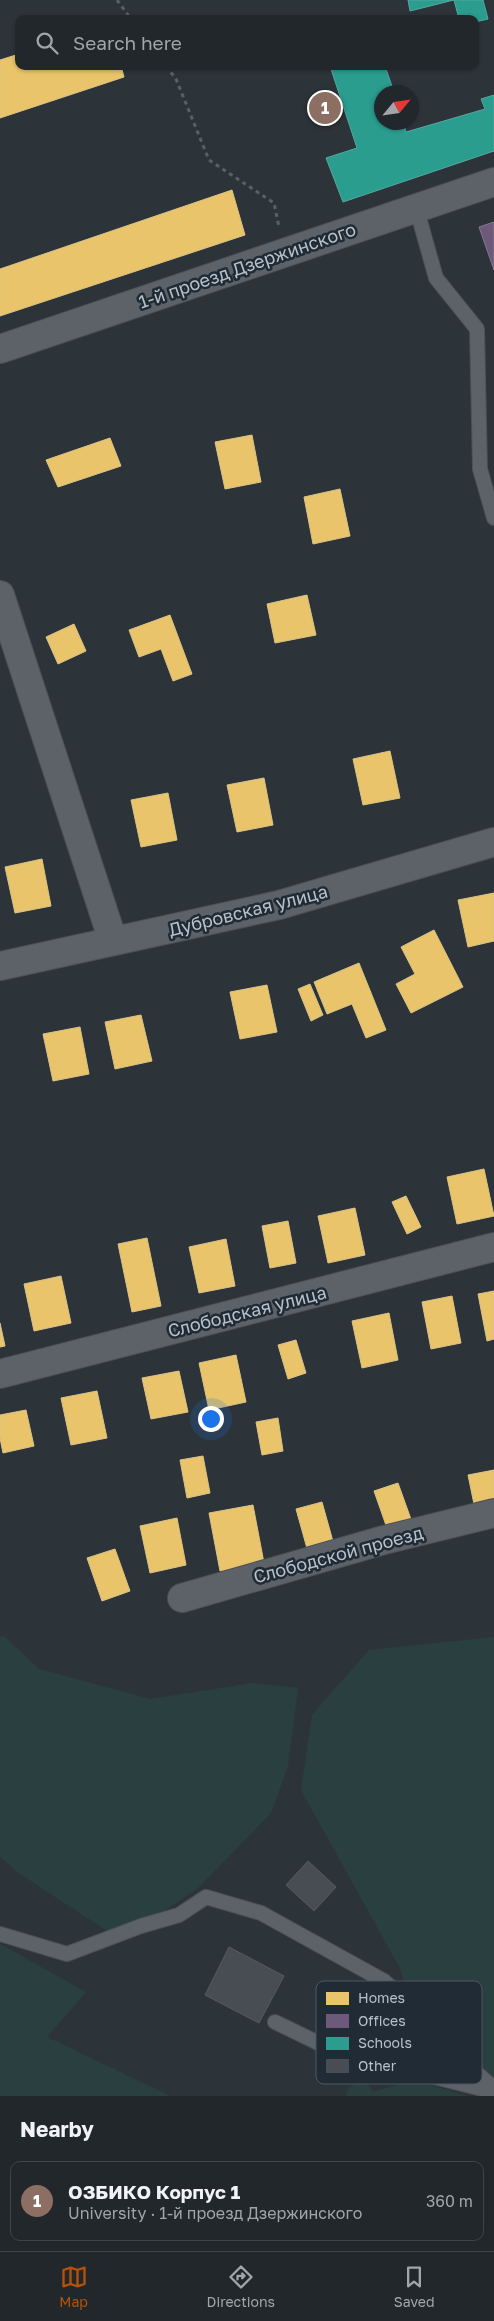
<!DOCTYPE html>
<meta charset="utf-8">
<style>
:root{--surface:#22272b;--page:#2a2f33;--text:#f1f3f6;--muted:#a2a5a9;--line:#3f4447;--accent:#b45309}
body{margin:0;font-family:"Golos Text",sans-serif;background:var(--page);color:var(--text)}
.compass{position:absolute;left:374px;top:85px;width:45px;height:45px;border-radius:50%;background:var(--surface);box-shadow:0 1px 4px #0004;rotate:61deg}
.you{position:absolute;left:210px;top:1418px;width:18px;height:18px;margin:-12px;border:4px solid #fff;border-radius:50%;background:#1a73e8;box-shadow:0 0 0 8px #1a73e833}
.badge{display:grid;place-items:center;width:32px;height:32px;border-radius:50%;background:var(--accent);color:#fff;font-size:16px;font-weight:700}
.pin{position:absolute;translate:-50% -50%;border:2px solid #fff;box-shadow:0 1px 5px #0006}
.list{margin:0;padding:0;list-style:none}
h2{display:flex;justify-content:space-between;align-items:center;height:65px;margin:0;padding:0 20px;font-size:21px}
h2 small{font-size:16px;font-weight:400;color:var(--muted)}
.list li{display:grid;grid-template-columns:32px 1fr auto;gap:15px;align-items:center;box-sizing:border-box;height:80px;margin:0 10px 10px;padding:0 10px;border:1px solid var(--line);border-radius:10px}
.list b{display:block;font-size:19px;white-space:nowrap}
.list p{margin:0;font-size:16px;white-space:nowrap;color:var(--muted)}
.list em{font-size:16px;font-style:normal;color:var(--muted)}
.icon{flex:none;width:28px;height:28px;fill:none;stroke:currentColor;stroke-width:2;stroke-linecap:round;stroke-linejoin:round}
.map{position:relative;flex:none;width:494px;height:2096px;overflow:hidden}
.search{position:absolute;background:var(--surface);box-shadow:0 1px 4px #0004;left:15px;right:15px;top:15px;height:55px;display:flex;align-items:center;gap:12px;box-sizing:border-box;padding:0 18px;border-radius:10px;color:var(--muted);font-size:19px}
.sheet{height:155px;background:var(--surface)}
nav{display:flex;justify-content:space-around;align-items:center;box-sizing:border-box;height:70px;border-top:1px solid var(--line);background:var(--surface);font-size:14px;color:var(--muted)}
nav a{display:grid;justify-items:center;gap:2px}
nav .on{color:var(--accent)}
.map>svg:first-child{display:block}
.green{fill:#2a4040}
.homes{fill:#e9c46a;stroke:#dac387}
.offices{fill:#6d597a;stroke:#837892}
.schools{fill:#2a9d8f;stroke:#54a8a1}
.building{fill:#474d52;stroke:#555c61}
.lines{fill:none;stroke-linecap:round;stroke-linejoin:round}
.lane-casing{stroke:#4b5054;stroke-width:16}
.street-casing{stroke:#4b5054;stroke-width:30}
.path{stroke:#5a6164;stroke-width:3;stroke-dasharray:4 4;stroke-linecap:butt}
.lane{stroke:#5d6268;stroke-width:14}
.street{stroke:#5d6268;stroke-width:28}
.labels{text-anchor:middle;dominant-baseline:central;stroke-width:5;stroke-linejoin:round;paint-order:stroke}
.street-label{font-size:18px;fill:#b7c1ca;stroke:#202b35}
.key{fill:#202b35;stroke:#4d5862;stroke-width:1}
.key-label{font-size:14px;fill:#b7c1ca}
</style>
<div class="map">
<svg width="494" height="2096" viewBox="0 0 494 2096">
<rect width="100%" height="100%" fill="#2d3439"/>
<g class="green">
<polygon points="0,1636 5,1637 39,1669 150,1699 253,1683 298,1688 288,1766 271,1813 198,1888 121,1940 20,1874 0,1857"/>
<polygon points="494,1637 494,2078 429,2063 400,1968 301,1790 312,1715 369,1650"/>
<polygon points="0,1944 86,1992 47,2037 170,2096 0,2096"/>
<polygon points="364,2078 373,2092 414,2080 468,2096 346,2096 348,2089"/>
</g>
<g class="homes">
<polygon points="19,54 19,66 121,66 124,77 0,118 0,60"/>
<polygon points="232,190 245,235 0,316 0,269"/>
<polygon points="252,435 261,482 225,489 215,442"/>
<polygon points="110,438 121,466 58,487 46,460"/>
<polygon points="340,489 350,536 313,544 304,497"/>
<polygon points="307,595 316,635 275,643 267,604"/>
<polygon points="170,615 192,674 173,681 161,649 139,657 129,630"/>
<polygon points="74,624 86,651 58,664 46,637"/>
<polygon points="390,751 400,798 363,805 353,759"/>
<polygon points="264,778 273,825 237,832 227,785"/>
<polygon points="168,793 177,840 141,847 131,800"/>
<polygon points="42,859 51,906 15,913 5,867"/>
<polygon points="494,893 494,941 468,947 458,900"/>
<polygon points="434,930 463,987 411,1013 396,984 415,974 401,947"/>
<polygon points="359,963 386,1030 366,1038 352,1004 327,1014 314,982"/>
<polygon points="310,984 323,1015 311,1021 298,989"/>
<polygon points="267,985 277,1032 240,1039 230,992"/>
<polygon points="141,1015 152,1061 115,1069 105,1022"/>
<polygon points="80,1027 89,1074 53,1081 43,1034"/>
<polygon points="484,1169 494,1216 457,1224 447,1177"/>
<polygon points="406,1196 421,1227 407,1234 392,1202"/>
<polygon points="355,1208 365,1255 328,1263 318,1216"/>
<polygon points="288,1221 296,1263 270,1268 262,1226"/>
<polygon points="147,1238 161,1306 132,1312 118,1244"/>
<polygon points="226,1239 235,1286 199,1293 189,1247"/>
<polygon points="61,1276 71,1323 34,1331 24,1284"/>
<polygon points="494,1291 494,1339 487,1341 478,1294"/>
<polygon points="452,1296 461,1343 431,1349 422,1302"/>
<polygon points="389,1313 398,1360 362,1368 352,1321"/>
<polygon points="0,1323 5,1346 0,1347"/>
<polygon points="296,1340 306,1373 288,1379 278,1345"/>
<polygon points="236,1355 246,1402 209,1410 199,1363"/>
<polygon points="179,1371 188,1412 151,1419 142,1378"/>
<polygon points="97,1391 107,1438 71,1445 61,1398"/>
<polygon points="26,1410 34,1446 3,1453 0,1438 0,1415"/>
<polygon points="278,1418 283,1451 262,1455 256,1422"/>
<polygon points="203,1456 210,1493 187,1498 180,1460"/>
<polygon points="494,1470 494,1505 475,1509 468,1475"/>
<polygon points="398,1483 412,1522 388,1531 374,1491"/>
<polygon points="322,1502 334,1545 308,1552 296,1509"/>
<polygon points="253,1505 264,1563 220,1571 209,1513"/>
<polygon points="177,1518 186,1565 150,1573 140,1526"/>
<polygon points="115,1549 130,1591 102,1601 87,1558"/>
</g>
<polygon class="offices" points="494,222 494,270 479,227"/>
<g class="schools">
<polygon points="408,0 454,0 410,11"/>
<polygon points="454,0 483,0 488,19 475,22 475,19 459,19"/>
<polygon points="330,66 385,66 394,92 382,92 382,122 403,122 406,132 485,109 481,99 494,95 494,151 343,202 326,158 357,148"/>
</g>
<g class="building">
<polygon points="308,1861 336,1887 314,1911 286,1885"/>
<polygon points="229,1947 284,1976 259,2023 205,1995"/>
</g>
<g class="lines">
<g class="lane-casing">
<g id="lane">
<polyline points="416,207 436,278 477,329 480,469 494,518"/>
<polyline points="0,1934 67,1954 141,1926 179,1915 206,1897 261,1913 384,1981 440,2030 464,2062 494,2088"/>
<polyline points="384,1981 408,2070"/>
<polyline points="275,2022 339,2053 494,2092"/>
</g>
</g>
<g class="street-casing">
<g id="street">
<polyline points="0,349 494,182"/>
<polyline points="0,595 113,941"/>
<polyline points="0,966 279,905 494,842"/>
<polyline points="0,1374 494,1247"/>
<polyline points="182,1598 384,1540 494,1513"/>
</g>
</g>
<g class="path">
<polyline points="117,0 131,19"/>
<polyline points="166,66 176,79 209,160 274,203 279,227"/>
</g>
<use href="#lane" class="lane"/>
<use href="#street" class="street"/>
</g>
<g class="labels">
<g class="street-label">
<text transform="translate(247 265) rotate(-19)">1-й проезд Дзержинского</text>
<text transform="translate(248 910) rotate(-14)">Дубровская улица</text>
<text transform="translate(247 1311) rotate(-14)">Слободская улица</text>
<text transform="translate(338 1554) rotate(-15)">Слободской проезд</text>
</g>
</g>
<rect x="316" y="1981" width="166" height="103" rx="8" class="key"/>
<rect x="326" y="1992" width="23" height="13" fill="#e9c46a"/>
<rect x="326" y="2014" width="23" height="14" fill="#6d597a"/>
<rect x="326" y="2037" width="23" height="13" fill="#2a9d8f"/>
<rect x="326" y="2059" width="23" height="14" fill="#474d52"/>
<g class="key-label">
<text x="358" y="2003">Homes</text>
<text x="358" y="2026">Offices</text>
<text x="358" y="2048">Schools</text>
<text x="358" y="2071">Other</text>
</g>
</svg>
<svg class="compass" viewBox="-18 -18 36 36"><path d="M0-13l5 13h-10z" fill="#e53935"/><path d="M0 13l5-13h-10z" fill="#a2a5a9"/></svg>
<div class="you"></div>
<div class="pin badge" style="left:325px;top:108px;background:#8d6e63">1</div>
<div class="search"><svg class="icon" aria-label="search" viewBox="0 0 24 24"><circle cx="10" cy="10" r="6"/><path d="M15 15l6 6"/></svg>Search here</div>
</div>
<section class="sheet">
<h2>Nearby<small></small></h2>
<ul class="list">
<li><span class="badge" style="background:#8d6e63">1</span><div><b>ОЗБИКО Корпус 1</b><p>University · 1-й проезд Дзержинского</p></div><em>360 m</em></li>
</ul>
</section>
<nav>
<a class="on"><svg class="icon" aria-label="map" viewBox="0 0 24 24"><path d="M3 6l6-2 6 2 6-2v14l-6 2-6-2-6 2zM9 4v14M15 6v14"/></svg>Map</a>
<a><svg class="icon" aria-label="directions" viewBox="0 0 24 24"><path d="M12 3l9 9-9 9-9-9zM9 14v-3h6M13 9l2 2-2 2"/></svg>Directions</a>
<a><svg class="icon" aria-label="saved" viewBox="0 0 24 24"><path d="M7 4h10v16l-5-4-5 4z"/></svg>Saved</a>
</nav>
